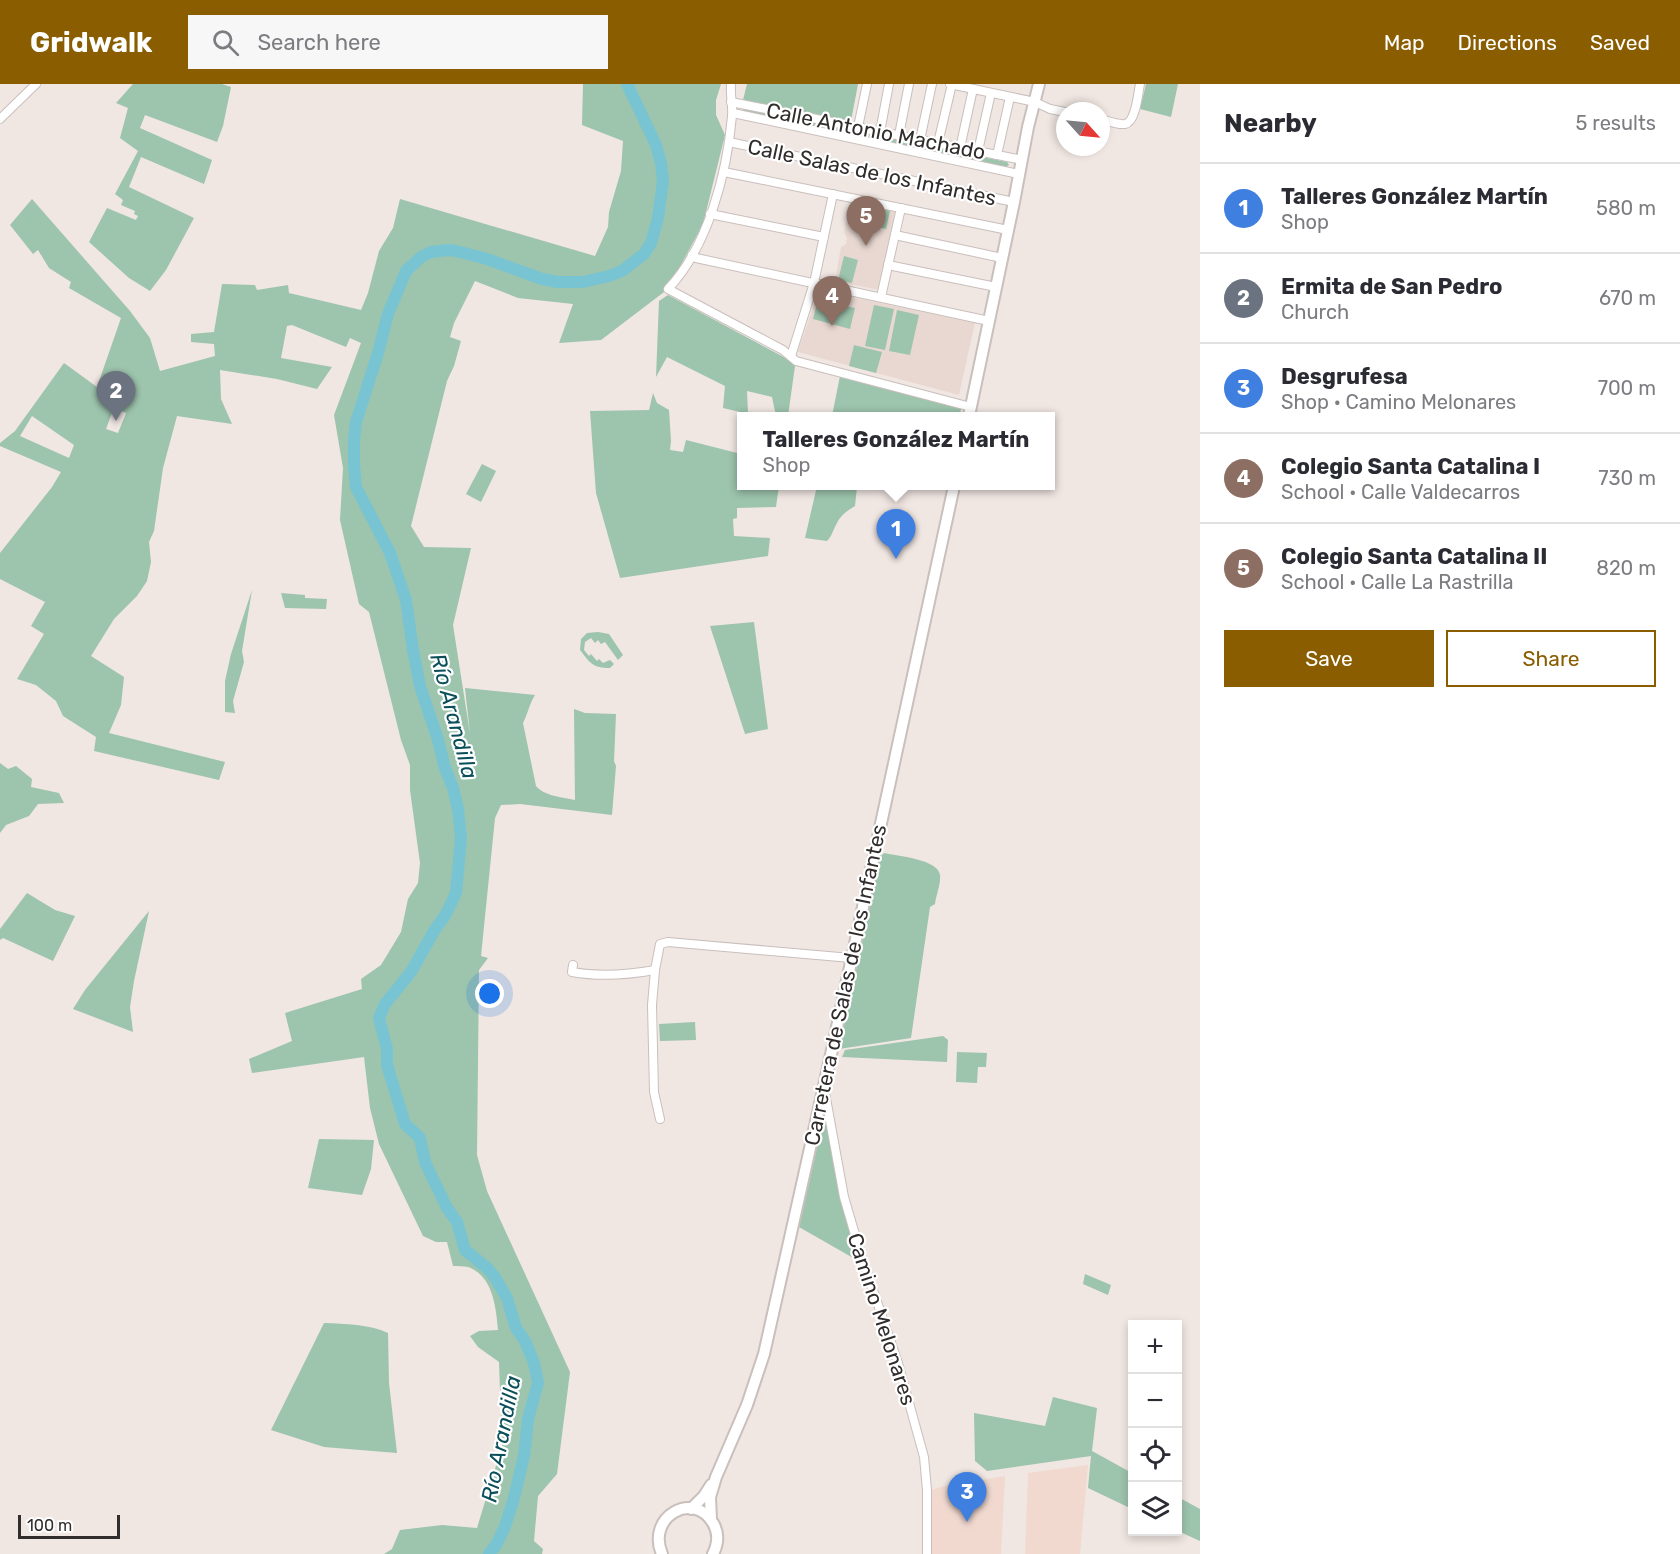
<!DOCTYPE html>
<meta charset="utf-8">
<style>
:root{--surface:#fff;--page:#f7f7f7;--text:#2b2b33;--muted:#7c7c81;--line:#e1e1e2;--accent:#895d00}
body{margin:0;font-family:Rubik,sans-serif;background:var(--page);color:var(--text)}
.controls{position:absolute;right:18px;bottom:18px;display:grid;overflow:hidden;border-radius:0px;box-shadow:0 3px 9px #0003}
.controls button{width:54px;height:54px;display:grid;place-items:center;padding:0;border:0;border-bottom:2px solid var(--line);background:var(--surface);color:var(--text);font:30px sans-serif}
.compass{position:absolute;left:1056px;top:18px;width:54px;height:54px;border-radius:50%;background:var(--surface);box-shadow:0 3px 9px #0003;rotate:117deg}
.scale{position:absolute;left:18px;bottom:15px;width:102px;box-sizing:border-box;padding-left:6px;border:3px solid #312d2c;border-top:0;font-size:16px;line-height:21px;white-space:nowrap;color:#312d2c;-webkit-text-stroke:4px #fff;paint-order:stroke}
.you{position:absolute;left:490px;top:910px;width:21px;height:21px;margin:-15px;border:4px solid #fff;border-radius:50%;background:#1a73e8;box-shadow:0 0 0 9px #1a73e833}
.badge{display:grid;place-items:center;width:39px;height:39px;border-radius:50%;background:var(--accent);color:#fff;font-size:20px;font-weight:700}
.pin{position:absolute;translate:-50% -50px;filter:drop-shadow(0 2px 3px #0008)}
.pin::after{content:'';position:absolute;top:32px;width:21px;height:18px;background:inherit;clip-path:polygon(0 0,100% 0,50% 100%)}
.popup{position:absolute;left:737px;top:328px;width:318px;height:78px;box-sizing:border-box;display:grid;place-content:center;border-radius:0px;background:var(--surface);filter:drop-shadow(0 2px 4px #0005);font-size:20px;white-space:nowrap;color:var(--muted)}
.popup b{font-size:22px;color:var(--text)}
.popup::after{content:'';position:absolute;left:50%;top:100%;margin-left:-12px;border:12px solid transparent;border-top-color:var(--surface)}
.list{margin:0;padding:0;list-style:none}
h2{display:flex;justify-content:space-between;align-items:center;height:78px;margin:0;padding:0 24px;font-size:26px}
h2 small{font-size:20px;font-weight:400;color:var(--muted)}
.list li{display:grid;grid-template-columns:39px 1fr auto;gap:18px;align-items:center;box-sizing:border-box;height:90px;padding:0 24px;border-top:2px solid var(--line)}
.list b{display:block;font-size:22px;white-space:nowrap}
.list p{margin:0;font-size:20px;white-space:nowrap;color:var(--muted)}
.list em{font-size:20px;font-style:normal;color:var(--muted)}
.actions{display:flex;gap:12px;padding:18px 24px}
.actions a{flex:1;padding:14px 0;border:2px solid var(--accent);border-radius:0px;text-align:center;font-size:21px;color:var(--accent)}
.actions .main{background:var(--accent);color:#fff}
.icon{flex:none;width:33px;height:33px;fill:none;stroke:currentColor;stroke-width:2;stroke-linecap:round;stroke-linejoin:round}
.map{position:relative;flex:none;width:1200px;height:1470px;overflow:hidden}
header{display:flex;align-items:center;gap:36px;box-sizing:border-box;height:84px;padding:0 30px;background:var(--accent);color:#fff}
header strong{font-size:28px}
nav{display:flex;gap:33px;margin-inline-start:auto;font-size:21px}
.search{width:420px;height:54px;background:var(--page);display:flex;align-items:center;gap:15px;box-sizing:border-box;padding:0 21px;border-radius:0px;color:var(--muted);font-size:22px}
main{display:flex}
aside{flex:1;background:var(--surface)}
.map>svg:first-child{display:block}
.built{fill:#e9d8d2}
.industrial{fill:#f1d9d0}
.green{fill:#9dc4ad;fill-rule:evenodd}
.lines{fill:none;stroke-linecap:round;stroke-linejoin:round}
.river{stroke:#79c4d3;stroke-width:12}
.street-casing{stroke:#c9bfbc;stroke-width:10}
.secondary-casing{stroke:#c9bfbc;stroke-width:14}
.street{stroke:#fff;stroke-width:8}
.secondary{stroke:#fff;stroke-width:10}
.labels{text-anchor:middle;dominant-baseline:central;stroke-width:4.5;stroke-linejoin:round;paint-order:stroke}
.street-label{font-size:21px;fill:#312d2c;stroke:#fff}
.water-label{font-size:22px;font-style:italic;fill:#0b4f5a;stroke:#fff}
</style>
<header>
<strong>Gridwalk</strong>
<div class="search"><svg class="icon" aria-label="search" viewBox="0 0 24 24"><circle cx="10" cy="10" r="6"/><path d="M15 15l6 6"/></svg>Search here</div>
<nav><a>Map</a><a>Directions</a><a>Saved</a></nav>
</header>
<main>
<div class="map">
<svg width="1200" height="1470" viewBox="0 0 1200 1470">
<rect width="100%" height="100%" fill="#f0e6e2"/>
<g class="built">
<polygon points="851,116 893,125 896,131 879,206 835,197 841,163 846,160 847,154 844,149"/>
<polygon points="819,206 975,239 959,311 798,268"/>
</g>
<g class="industrial">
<polygon points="1088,1381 1080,1470 1025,1470 1028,1389"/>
<polygon points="1005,1392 1001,1470 931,1470 931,1406 944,1402"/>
</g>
<g class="green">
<polygon points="133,0 222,0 231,3 223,42 217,58 145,31 140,44 212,76 204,100 141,73 129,103 194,134 166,186 150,207 129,194 89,158 107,124 136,136 138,132 134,130 135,127 121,121 123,116 115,110 138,67 120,54 128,24 116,19"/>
<path d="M583,0H721L716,16V31L725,51L703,140L668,205L601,256L559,259L573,220L518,214L475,197L454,239L450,253L461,257L454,282L447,297L411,442L424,463L471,464L453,541L470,650L465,604L535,611C529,620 528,630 523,639L536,702C544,712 562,713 575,716L574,625L585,629L616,630L614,677L616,682L612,731L520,720L501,721L495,734L481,872L488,874L479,886L477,1071L487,1107L570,1288L557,1390L538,1412L534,1457L543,1465L542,1470H384L392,1465L400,1446L442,1441L477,1444L502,1362L499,1278L478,1263L470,1252L479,1247L498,1246C496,1223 493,1192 468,1183C464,1182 458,1182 453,1182L447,1158H436L423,1152L379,1060L370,1024L364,973L252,989L249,975L292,957L285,929L362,905L361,895L381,881L401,848L408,815L418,799L420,779L410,706V681L401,656L369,528L359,520L340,436L343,384L334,331L361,259L350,254L346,263L292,241L287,242L281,274L332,283L317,305L277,295L220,286L221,315L232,340L177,332L163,384L154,447L149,458L151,478L147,497L137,512L114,535L91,572L124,593L121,621L109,649L225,678L219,696L94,667L96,653L63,632L56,617L36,601L17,595L44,550L31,542L45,518L0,495V469L52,403L61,388L0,362V359L15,347L64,279L97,303L121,234L69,204L71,198L49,184L38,166L33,170L10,141L32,115L130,227L150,254L160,287L215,272L214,260L191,258V250L214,248L222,200L255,201L257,206L288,201L289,209L361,226L368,209L379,167L393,144L400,115L595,172L608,143L609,128L621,87L623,57L582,41ZM115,321L122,324L121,327L126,329L118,349L106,345ZM32,332L74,361L69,374L20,352Z"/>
<polygon points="747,0 858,0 851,37 743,16"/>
<polygon points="1146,0 1178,0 1171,33 1140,25"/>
<polygon points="743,24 871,49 873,52 869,54 743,28"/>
<polygon points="888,53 1007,78 1009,81 1006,83 888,59 886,56"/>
<polygon points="854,119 890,127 886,145 851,137"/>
<polygon points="844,172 858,176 852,199 838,196"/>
<polygon points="668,211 791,277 795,282 788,332 776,332 772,313 747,307 748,330 723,324 725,302 667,273 656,293 659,217"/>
<polygon points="818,215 855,224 850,245 813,235"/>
<polygon points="874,221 894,225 885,266 865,262"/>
<polygon points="897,226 919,231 910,271 889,267"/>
<polygon points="854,261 882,268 876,289 849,282"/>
<polygon points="840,292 961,325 960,332 832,332"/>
<polygon points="653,309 657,319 669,326 671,357 670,366 683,368 686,356 741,370 742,402 779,402 776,423 737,424 737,434 733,435 734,452 770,454 768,472 620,494 596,409 590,327 649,326"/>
<polygon points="482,380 496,387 481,418 466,410"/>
<path d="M817,402H868L867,404L857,403L855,422C848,426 841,431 837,439C833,446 832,452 827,457L805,454Z"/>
<polygon points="252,506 242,567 244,578 233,617 235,629 225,628 225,597 231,570"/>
<polygon points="281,509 305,511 305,514 327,515 326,525 285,524"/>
<polygon points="754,538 768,645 745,650 710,542"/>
<path d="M598,548L609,550L623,571L618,576L605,558L601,560L598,556L595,559L591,554L585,558L584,566L589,572L591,570L597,577L599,575L603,579L610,576L614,580L610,584C593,584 590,579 580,566L581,555L587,549Z"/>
<polygon points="0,679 8,685 16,682 32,695 31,703 59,709 64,719 38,720 29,732 6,741 0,749"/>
<path d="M884,769C897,772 938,775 940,791C941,800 936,811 935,820L930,823L911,954L839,965L879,774Z"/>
<polygon points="27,809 55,826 75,832 53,877 3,854 0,856 0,845"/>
<polygon points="149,827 134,897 130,923 133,948 73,925 85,906"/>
<polygon points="695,938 696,956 660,957 659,940"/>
<polygon points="943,952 948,956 947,978 842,973 845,966"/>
<polygon points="957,968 987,969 986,983 978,983 977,999 956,998"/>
<polygon points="825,1028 826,1030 862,1179 799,1143"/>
<polygon points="319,1055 374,1056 371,1085 362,1111 308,1104"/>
<polygon points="1085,1190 1111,1201 1108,1211 1083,1200"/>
<path d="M324,1239C345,1240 369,1240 388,1249L389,1299L397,1369L324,1363L271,1346Z"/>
<polygon points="1053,1313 1097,1324 1092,1367 1132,1389 1132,1425 1088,1404 1091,1372 987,1387 975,1377 974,1329 1045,1342"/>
<polygon points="1178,1413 1200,1425 1200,1457 1178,1447"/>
</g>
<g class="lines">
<polyline class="river" points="489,1470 496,1461 504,1445 513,1418 524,1372 528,1335 538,1299 534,1279 525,1257 516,1244 507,1214 494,1192 487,1184 465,1166 457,1138 447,1124 425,1078 420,1054 405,1040 387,981 387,965 379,934 385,920 411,888 434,847 446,830 456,809 461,754 458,725 453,704 445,684 438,656 420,602 413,566 406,516 390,469 356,403 354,381 354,356 356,338 378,269 388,230 406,187 421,173 431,168 448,166 456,167 487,175 542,195 558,198 583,198 609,192 622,187 644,170 651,159 658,134 663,97 661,79 656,61 627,0"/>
<g class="street-casing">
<g id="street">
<path d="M731,0C730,11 733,21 732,32C727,89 708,163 668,205L783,266L796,277L971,323"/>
<polyline points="950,0 1035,18 1050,25 1065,28"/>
<polyline points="731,18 1022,76"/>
<polyline points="733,29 1019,90"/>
<polyline points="0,35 36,0"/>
<path d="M1101,35C1108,37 1118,41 1125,40C1136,38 1138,9 1140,0"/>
<polyline points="858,43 867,0"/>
<polyline points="880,48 889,0"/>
<polyline points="899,51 909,0"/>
<polyline points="920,56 932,0"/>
<polyline points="729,58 1014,118"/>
<polyline points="938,59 952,0"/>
<polyline points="960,64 973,5"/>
<polyline points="978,67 991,9"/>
<polyline points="997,71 1010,13"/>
<polyline points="724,88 1008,146"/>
<polyline points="710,130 824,153"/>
<polyline points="895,151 1002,174"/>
<polyline points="692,171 696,174 989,237"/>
<polyline points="888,181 996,203"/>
<polyline points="881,213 901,124"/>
<polyline points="791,272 814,199 833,110"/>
<path d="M573,881L572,888C600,893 627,891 655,886L660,860L668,858L851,874"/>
<polyline points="655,886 652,921 654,1008 660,1035"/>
<polyline points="825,1009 844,1113 861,1171 898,1279 924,1373 927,1406 927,1470"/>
</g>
</g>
<g class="secondary-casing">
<g id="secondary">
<polyline points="969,332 1014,118 1028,43 1039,0"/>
<polyline points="691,1425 704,1412 711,1401"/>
<polyline points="711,1435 710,1413 716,1393 747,1321 764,1270 832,966 954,402"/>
<path d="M662,1470C646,1433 693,1406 713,1439C719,1449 718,1460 713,1470"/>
</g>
</g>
<use href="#street" class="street"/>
<use href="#secondary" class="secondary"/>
</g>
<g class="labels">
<g class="street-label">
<text transform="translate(876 47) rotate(11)">Calle Antonio Machado</text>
<text transform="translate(872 88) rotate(12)">Calle Salas de los Infantes</text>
<text transform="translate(845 901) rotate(-78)">Carretera de Salas de los Infantes</text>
<text transform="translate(882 1235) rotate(72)">Camino Melonares</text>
</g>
<g class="water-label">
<text transform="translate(454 632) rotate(75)">Río Arandilla</text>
<text transform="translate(501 1355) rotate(-79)">Río Arandilla</text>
</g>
</g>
</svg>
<div class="controls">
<button>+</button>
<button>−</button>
<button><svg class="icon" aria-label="locate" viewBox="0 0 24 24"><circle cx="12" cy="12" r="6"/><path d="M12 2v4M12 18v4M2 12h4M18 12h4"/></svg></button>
<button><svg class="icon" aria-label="layers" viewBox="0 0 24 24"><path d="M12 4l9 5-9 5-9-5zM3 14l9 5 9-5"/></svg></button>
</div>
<svg class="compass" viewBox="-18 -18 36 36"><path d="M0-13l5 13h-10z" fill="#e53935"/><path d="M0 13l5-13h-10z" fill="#7c7c81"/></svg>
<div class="scale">100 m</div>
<div class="you"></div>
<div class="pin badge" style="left:896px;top:475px;background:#3f7fe0">1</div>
<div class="popup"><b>Talleres González Martín</b>Shop</div>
<div class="pin badge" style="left:116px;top:337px;background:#6b7280">2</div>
<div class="pin badge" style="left:967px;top:1438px;background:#3f7fe0">3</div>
<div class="pin badge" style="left:832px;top:242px;background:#8d6e63">4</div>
<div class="pin badge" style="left:866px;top:162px;background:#8d6e63">5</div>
</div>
<aside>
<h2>Nearby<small>5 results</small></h2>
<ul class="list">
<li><span class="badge" style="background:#3f7fe0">1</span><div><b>Talleres González Martín</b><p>Shop</p></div><em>580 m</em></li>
<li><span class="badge" style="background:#6b7280">2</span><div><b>Ermita de San Pedro</b><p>Church</p></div><em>670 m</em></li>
<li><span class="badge" style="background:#3f7fe0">3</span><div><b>Desgrufesa</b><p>Shop · Camino Melonares</p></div><em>700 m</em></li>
<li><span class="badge" style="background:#8d6e63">4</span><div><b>Colegio Santa Catalina I</b><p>School · Calle Valdecarros</p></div><em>730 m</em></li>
<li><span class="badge" style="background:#8d6e63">5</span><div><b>Colegio Santa Catalina II</b><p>School · Calle La Rastrilla</p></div><em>820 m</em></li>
</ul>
<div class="actions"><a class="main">Save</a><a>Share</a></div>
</aside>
</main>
